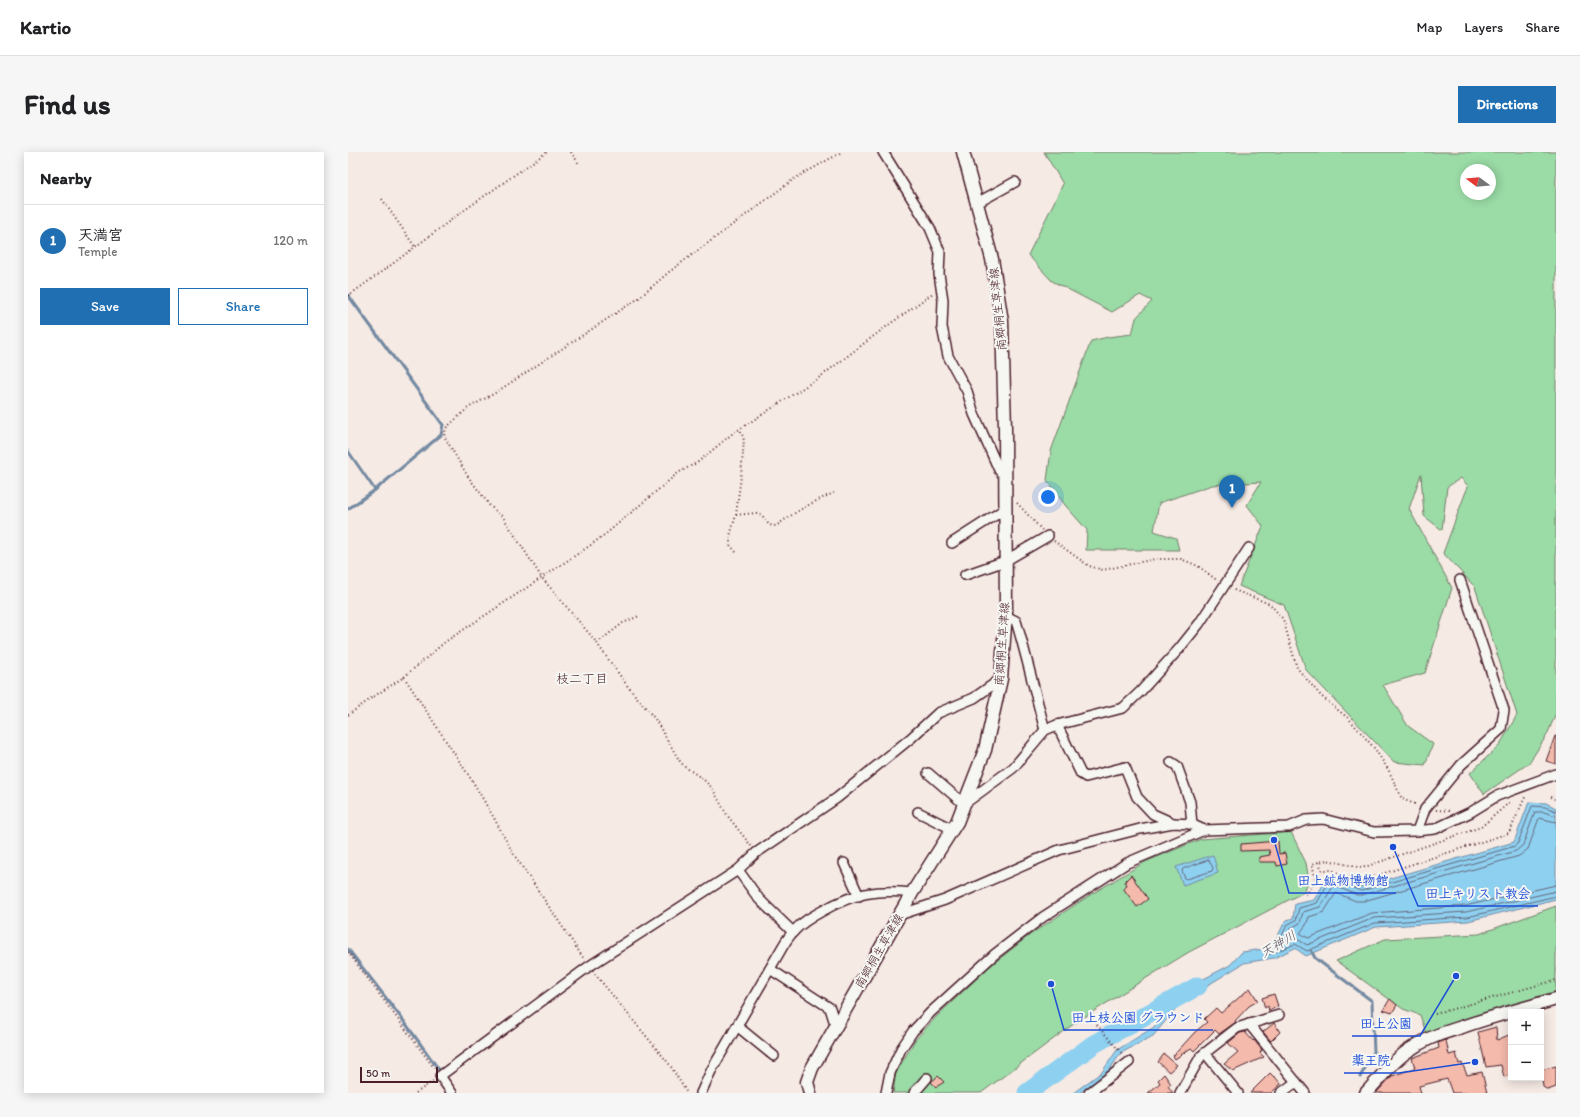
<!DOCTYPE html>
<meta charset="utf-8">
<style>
:root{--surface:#fff;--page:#f6f6f6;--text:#202124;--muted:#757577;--line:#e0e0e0;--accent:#1f6fb2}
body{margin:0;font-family:Itim,"Klee One",sans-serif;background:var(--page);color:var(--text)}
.controls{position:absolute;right:12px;bottom:12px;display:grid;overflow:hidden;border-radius:0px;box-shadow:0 2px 10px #0003}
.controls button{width:36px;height:36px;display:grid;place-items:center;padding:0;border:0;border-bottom:1px solid var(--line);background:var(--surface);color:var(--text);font:20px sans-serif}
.compass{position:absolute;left:1112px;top:12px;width:36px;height:36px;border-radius:50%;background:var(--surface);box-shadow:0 2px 10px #0003;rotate:286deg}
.scale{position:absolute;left:12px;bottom:10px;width:78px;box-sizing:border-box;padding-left:4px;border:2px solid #4a1f2b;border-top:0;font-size:11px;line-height:14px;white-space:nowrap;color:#4a1f2b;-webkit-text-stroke:3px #f6f6f2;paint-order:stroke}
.you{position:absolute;left:700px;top:345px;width:14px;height:14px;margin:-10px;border:3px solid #fff;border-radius:50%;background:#1a73e8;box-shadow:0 0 0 6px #1a73e833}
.badge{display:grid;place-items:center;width:26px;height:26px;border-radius:50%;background:var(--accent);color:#fff;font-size:13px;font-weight:700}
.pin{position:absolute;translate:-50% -33px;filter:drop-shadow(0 1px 2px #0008)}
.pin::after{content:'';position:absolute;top:21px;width:14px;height:12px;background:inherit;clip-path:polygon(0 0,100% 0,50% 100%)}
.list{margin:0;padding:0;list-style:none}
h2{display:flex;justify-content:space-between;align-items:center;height:52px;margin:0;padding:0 16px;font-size:17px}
h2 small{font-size:13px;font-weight:400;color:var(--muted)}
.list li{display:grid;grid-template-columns:26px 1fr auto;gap:12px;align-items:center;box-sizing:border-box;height:72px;padding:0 16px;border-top:1px solid var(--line)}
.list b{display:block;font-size:15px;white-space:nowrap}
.list p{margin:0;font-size:13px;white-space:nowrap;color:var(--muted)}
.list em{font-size:13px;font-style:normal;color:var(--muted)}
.actions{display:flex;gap:8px;padding:12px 16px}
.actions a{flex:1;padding:9px 0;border:1px solid var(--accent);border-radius:0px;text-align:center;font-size:14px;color:var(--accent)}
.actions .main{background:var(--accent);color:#fff}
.map{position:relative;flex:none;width:1208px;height:941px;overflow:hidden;border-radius:0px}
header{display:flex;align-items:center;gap:24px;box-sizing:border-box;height:56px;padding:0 20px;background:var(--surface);border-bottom:1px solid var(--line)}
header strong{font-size:19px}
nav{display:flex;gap:22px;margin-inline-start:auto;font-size:14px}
.intro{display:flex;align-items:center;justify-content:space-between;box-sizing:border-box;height:96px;padding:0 24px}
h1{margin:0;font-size:28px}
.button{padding:10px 18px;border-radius:0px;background:var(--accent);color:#fff;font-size:14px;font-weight:700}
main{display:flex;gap:24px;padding:0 24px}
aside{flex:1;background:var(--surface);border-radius:0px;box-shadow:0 2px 10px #0003}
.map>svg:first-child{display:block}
.green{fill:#9adba6;stroke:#727d68;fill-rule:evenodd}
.water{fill:#8ed0f0;stroke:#7389a1}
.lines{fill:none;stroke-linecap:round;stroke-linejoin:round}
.shore{stroke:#65667a;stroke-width:1}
.stream{stroke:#7389a1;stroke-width:3}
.river{stroke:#8ed0f0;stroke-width:19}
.building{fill:#f4baac;stroke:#4a1f2b}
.minor-casing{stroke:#4a1f2b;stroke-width:12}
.secondary-casing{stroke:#4a1f2b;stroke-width:15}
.path{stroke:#4a1f2b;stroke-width:2;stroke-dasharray:1 3;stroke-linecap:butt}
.minor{stroke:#f6f6f2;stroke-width:9}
.secondary{stroke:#f6f6f2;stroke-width:12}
.labels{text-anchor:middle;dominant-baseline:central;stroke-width:4;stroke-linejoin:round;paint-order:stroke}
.street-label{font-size:12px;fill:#4a1f2b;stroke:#f6f6f2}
.neighbourhood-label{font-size:13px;fill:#4a1f2b;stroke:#f6f6f2}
.water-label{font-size:13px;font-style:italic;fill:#5e5466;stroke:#f6f6f2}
.leader{fill:none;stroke:#1d4ed8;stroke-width:1.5}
.callout-dot{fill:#1d4ed8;stroke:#f6f6f2;stroke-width:1.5}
.callout-label{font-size:13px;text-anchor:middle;font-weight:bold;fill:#1d4ed8;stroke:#f6f6f2;stroke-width:4;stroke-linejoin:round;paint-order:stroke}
</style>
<header>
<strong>Kartio</strong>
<nav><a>Map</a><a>Layers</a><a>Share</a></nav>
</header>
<div class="intro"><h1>Find us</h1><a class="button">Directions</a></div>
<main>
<aside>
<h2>Nearby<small></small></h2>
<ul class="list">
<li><span class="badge">1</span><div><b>天満宮</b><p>Temple</p></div><em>120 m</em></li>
</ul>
<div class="actions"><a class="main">Save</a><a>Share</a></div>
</aside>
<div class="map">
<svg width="1208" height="941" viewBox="0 0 1208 941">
<rect width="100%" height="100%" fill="#f6eae4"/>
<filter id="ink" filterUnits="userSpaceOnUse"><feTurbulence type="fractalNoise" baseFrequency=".025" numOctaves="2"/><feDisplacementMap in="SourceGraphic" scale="8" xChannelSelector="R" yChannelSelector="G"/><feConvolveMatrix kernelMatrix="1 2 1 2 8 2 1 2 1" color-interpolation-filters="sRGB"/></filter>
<g filter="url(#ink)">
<g class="green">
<path d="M696,0H1208V561L1199,583L1181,611L1136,642L1122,621L1151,594L1169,563L1127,435L1095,401L1120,334L1113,326L1099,335L1094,378L1076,364L1073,322L1061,357L1104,436L1077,521L1035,533L1060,574L1085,592L1077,613L1046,610L958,518L936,453L891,434L915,374L899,353L913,330L864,333L811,351L806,379L828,386L831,398H738L739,378L717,353L699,328L703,299L743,189L760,185L784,182L788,166L804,149L792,143L764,160L704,129L680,103L715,32ZM1118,18H1142V42H1118Z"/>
<polygon points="943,680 958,711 961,728 956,740 841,800 800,825 727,871 633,941 545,941 548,921 567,888 589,864 641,815 683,782 742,743 797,710 853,687"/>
<polygon points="1208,754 1208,839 1078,881 1072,863 1055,857 988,809 1037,787 1131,782"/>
</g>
<g class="water">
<polygon points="1181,650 1198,651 1208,656 1208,747 1120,769 1028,775 958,804 947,796 926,806 896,811 834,849 805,884 773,901 762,917 748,929 731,941 725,941 754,920 769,898 806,875 831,843 848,831 882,813 894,800 916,797 929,786 936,771 939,768 945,766 947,752 966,748 978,728 987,724 1012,735 1166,690"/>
<polygon points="865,703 870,721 835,733 828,715"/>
</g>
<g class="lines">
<g class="shore">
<polyline points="1208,659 1197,655 1184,654 1170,691 1167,694 1013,739 987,729 980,731 969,751 951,756 948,768 939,773 932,788 918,802 920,803 947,792 959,799 1027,771 1119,765 1208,744"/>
<polyline points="1208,664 1196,660 1187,660 1175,693 1168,699 1014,743 1009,743 987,734 985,735 972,755 955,760 952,771 943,776 938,788 940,789 949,787 959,793 1026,766 1118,760 1208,739"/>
<polyline points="1208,670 1191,666 1180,697 1171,704 1016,749 1008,749 988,741 976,760 961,765 958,773 952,781 960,786 1024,761 1117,754 1208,733"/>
<polygon points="861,708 865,716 864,719 839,727 837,726 834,719 835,717"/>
</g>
<g class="stream">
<polyline points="0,143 95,273 93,283 27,338 0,357"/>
<polyline points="0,299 27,338"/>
<polyline points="0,797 55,868 94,922"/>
<polyline points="963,798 967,806 1024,849 1026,900 1012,925"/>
</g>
<polyline class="river" points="679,941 746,892 850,834"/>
</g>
<g class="building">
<polygon points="1207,584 1208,584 1208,612 1198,609"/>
<polygon points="930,689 931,702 937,701 939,712 929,714 928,710 911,710 911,705 922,703 921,698 893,699 893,692"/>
<polygon points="783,723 800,747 789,755 775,736 779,733 777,729"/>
<polygon points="902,836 910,849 901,854 887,869 888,870 871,882 867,878 846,899 843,896 827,907 825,904 847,880 859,870 856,867 868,856 873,861"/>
<polygon points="926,842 930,854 921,859 920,854 917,856 914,846"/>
<polygon points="1042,847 1049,853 1044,861 1035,858"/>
<polygon points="926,871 932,880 923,889 915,880"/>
<polygon points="1148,875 1149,888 1163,882 1163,923 1156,925 1153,913 1138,915 1130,880"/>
<polygon points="897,880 905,889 906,888 914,898 912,901 916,905 885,919 876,912 890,900 880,891 892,881"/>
<polygon points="1098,888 1101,903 1108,901 1111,912 1114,911 1119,923 1134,920 1139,941 1104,941 1099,927 1071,934 1073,941 1028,941 1044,924 1067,916 1064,906 1091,896 1090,891"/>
<polygon points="816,902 829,913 821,920 810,910"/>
<polygon points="1208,914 1208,935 1200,938 1195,935 1193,918"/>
<polygon points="922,921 926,925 927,925 933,932 923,941 902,941"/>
<polygon points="816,922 823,932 820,934 825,941 800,941 812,931 810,928"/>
<polygon points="590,924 596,930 588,935 583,930"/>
</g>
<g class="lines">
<g class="minor-casing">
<g id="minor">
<polyline points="535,0 582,76 592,100 591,122 595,148 594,175 600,204 619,239 626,262 651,318 657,325"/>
<polyline points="629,51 667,30"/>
<polyline points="604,391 657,357"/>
<polyline points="617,423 657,409 700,384"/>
<path d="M658,464L668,469C679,505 687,542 697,578"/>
<polyline points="709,573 733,622 738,625 777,615 789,645 805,662 825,671"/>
<polyline points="823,610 829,614 842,650 844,673"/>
<polyline points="580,621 616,652 665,616 697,578 709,573 775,556 793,539 831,497 851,472 901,396"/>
<polyline points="570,660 604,677"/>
<polyline points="1069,679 1077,657 1113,613 1153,577 1156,558 1112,428"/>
<polyline points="496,711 511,744"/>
<polyline points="390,718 411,747 445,780"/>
<polyline points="551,763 597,748 711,698 792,677 825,671 843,672 856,678"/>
<polyline points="422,817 482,856 488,875"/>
<polyline points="901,872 957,941"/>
<polyline points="389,874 426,904"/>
<polyline points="857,901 890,941"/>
<polyline points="104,941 92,924 240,815 390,718 408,701 489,646 563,586 590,561 626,546 653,527"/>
<path d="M353,941L363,919L435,794C438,789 442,783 446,779C454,770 465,764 476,758C506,741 529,737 564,741"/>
<polyline points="538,941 542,921 553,897 565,879 583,860 647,802 695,765 779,711 856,678 941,675 958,668 975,667 1026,680 1067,679 1087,677 1123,660 1149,644 1208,622"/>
<polyline points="566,941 579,926"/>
<polyline points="741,941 781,910"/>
<polyline points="832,941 853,904 889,876 931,863"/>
<polyline points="933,941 948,930"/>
</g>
</g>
<g class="secondary-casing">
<g id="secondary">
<polyline points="462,941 459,930 464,916 564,741 609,670 637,598 653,527 658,461 657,276 654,169 644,107 615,0"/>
<path d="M1018,941C1033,925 1047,906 1066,895C1081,885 1098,880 1114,875C1145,864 1177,856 1208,847"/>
</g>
</g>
<g class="path">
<polyline points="223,0 231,12"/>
<polyline points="34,47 67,95"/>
<polyline points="0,144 43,113 111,62 199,0"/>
<polyline points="669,351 694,378"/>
<path d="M388,363L408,361L414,363L421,373L428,374C447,360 464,350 486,341"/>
<polyline points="706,389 741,414 755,418 807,407 833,407 850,414 870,429"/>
<polyline points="388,400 382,393 382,384 388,363 393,324 396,288 392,277"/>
<polyline points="886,438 922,452 935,467 949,516 973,544 1001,567 1027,597 1041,619 1054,647 1069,653"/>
<polyline points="249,491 275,471 291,464"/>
<polyline points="56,525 125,630 146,666 165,701 236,807"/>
<polyline points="0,563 25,545 56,525 97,490 240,395 259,381 330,321 350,310 384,282 472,225 535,177 585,141"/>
<polyline points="1203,645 1208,647"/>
<polyline points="1088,658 1104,659"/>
<polyline points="403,694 379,663 364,636 355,627 337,615 331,608 307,567 281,536 245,486 194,426 155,365 142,354 119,323 96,284 98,276 120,256 147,241 291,146 321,120 446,27 494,0"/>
<polyline points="971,710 974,718 984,718 1009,730 1161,681 1178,643"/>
<polyline points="958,743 968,728 964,712 979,708 1014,716 1133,675 1163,649"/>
<polyline points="0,800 87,917"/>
<polyline points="247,822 322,913 339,941"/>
<polyline points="1087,862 1208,828"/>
<polyline points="749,873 775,903"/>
<polyline points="68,941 85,929"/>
</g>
<use href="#minor" class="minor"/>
<use href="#secondary" class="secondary"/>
</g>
</g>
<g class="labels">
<g class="street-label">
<text transform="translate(650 157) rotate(-96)">南郷桐生草津線</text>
<text transform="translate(654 492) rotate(-86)">南郷桐生草津線</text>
<text transform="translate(531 799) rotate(-60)">南郷桐生草津線</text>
</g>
<g class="neighbourhood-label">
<text x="234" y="526">枝二丁目</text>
</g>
<g class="water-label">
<text transform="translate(930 792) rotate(-31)">天神川</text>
</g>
</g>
<path class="leader" d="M926 688L941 741H1048M1045 695L1070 754H1190M703 832L716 878H865M1108 824L1072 884H1004M1127 910L1051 921H996"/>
<g class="callout-dot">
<circle cx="926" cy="688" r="4"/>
<circle cx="1045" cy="695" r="4"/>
<circle cx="703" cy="832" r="4"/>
<circle cx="1108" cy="824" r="4"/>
<circle cx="1127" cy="910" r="4"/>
</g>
<g class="callout-label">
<text x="995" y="733">田上鉱物博物館</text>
<text x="1130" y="746">田上キリスト教会</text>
<text x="790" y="870">田上枝公園 グラウンド</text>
<text x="1038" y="876">田上公園</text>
<text x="1023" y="913">薬王院</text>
</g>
</svg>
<div class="controls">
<button>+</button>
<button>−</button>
</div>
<svg class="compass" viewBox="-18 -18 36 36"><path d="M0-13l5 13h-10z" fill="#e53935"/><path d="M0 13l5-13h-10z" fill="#757577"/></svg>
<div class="scale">50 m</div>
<div class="you"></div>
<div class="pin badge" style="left:884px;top:356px">1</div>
</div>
</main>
